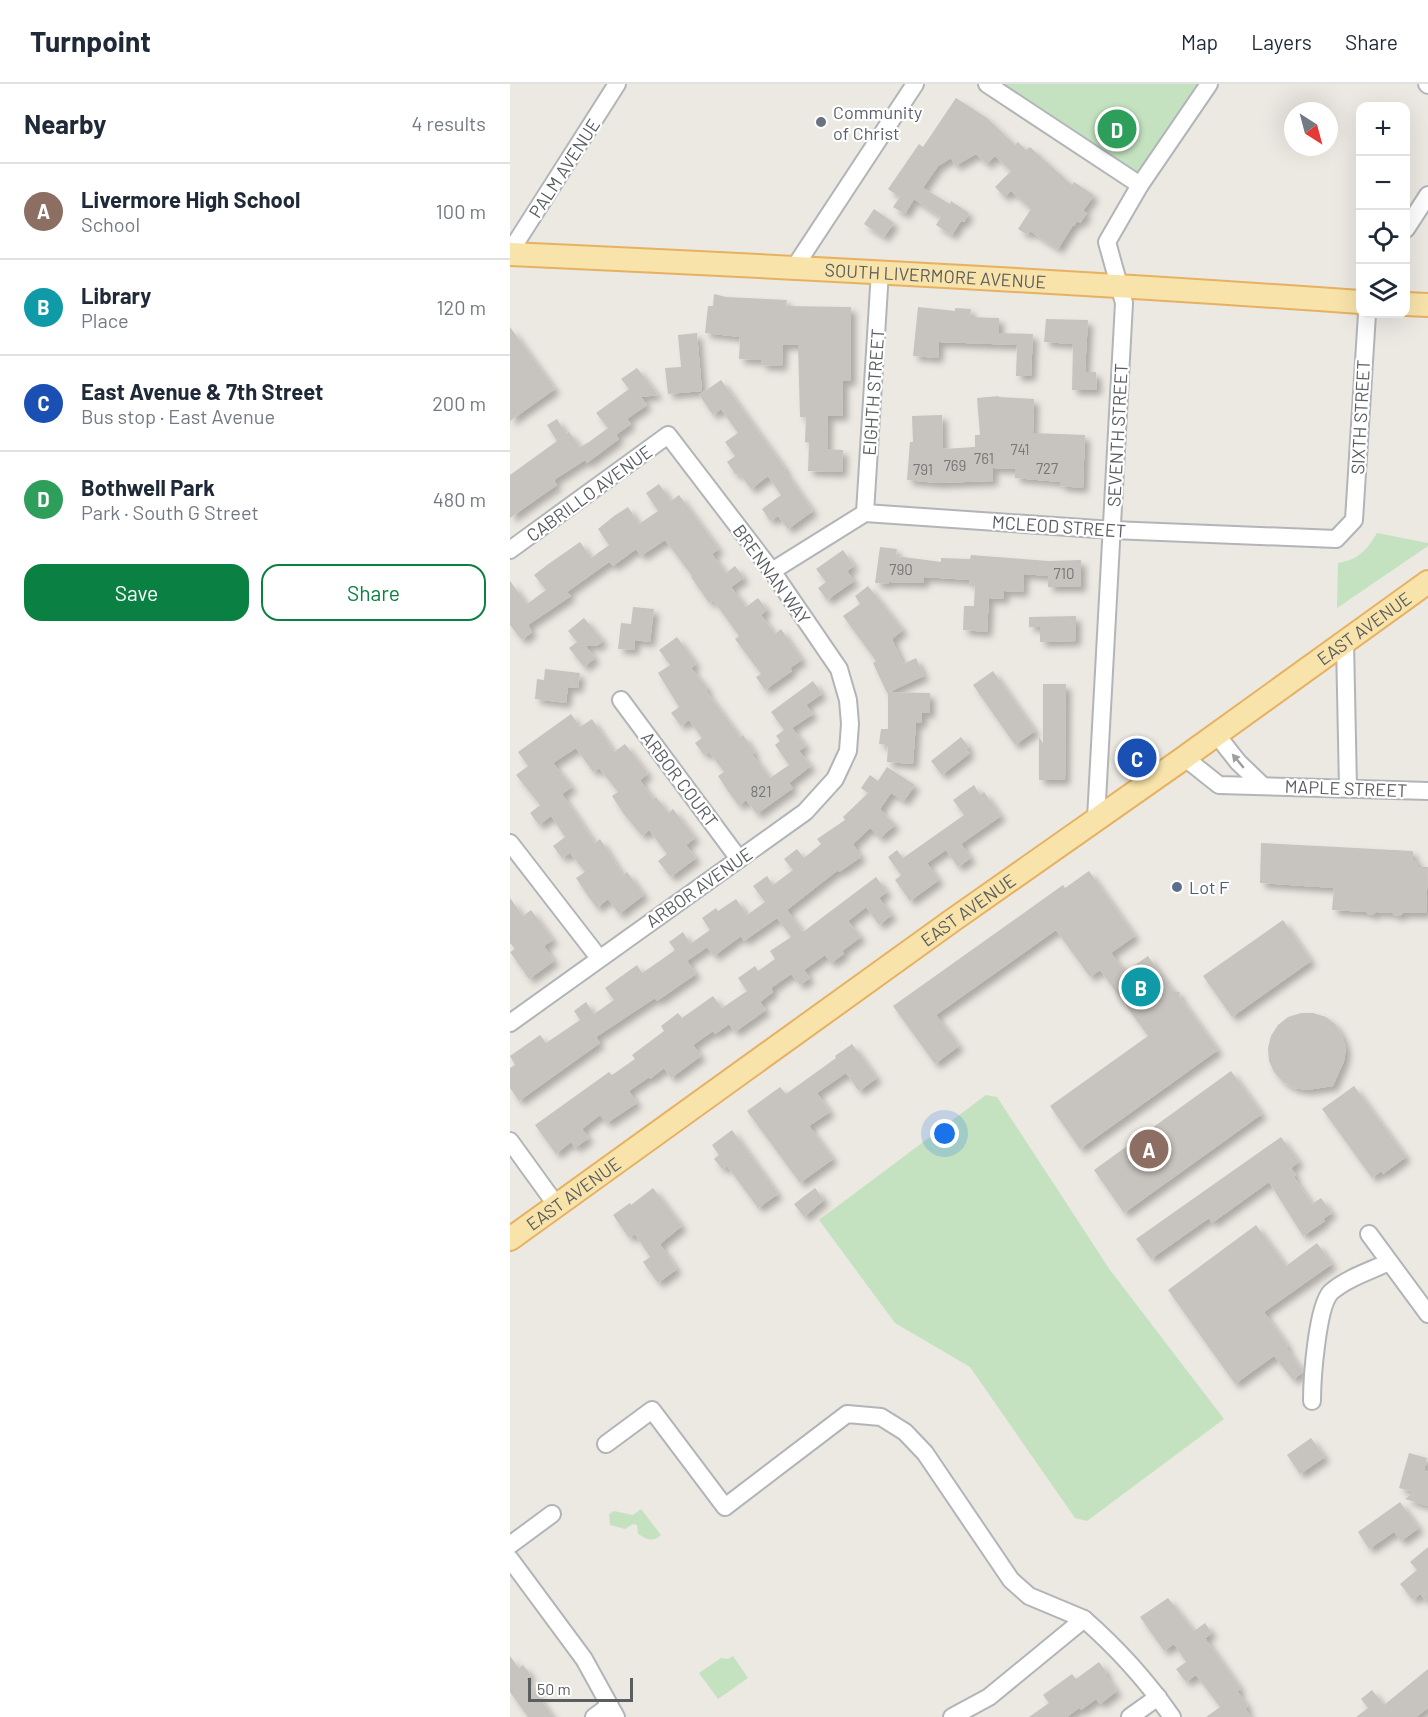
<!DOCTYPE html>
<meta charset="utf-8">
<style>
:root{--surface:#fff;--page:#f2f2f3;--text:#1f2937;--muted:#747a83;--line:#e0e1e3;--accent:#0b8043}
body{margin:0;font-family:Barlow,sans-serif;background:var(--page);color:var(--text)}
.controls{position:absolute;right:18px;top:18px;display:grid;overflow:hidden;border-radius:12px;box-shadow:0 6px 24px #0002}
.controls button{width:54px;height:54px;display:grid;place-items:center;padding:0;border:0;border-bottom:2px solid var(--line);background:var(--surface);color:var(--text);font:30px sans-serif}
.compass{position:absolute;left:774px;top:18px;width:54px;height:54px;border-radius:50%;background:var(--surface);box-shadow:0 6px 24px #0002;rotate:144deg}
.scale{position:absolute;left:18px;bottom:15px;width:105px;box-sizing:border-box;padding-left:6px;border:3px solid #5a5e61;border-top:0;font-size:16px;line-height:21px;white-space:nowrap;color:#5a5e61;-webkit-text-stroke:4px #fff;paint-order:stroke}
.you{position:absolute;left:435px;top:1050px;width:21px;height:21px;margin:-15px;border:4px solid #fff;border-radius:50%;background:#1a73e8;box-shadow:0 0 0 9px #1a73e833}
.badge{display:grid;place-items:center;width:39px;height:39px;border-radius:50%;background:var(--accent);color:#fff;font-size:20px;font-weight:700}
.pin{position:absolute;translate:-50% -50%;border:3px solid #fff;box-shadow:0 2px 6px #0006}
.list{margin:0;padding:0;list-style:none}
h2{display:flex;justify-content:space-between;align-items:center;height:78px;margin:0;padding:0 24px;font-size:26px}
h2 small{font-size:20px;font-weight:400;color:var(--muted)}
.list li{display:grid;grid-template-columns:39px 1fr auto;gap:18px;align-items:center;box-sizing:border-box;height:96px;padding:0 24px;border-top:2px solid var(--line)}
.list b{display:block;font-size:22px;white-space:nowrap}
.list p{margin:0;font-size:20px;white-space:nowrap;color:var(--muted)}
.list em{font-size:20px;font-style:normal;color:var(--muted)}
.actions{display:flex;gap:12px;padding:18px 24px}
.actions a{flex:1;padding:14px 0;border:2px solid var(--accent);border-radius:18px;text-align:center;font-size:21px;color:var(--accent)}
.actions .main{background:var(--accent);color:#fff}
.icon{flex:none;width:33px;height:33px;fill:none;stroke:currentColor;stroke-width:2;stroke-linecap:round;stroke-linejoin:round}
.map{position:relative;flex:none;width:918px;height:1633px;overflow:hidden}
header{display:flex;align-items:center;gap:36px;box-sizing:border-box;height:84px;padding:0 30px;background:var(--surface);border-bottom:2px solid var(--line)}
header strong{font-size:28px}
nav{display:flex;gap:33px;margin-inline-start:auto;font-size:21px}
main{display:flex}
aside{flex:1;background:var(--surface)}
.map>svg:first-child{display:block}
.green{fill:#c4e2c0}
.building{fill:#c7c3be;filter:url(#shadow)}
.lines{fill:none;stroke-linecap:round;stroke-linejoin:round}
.minor-casing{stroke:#b2b5b8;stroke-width:20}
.major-casing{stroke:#e6b161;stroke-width:26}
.minor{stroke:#fff;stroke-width:16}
.major{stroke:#f8e3aa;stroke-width:22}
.oneway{fill:#9c9ea0}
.worship-dot{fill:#6b7280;stroke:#fff;stroke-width:2}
.service-dot{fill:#5c6f8a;stroke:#fff;stroke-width:2}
.labels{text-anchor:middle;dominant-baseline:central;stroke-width:4.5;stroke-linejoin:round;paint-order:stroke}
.number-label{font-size:15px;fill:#757778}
.worship-label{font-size:18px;fill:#5b616d;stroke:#fff;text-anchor:start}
.street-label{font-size:18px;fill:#5a5e61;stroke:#fff}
.service-label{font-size:18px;fill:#4e5e75;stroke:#fff;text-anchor:start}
</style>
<header>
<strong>Turnpoint</strong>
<nav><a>Map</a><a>Layers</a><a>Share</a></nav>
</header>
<main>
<aside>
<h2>Nearby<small>4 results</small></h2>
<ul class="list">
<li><span class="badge" style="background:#8d6e63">A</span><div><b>Livermore High School</b><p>School</p></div><em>100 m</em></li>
<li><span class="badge" style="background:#0f9aa8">B</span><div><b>Library</b><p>Place</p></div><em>120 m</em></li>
<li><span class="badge" style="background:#1a4fb4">C</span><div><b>East Avenue &amp; 7th Street</b><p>Bus stop · East Avenue</p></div><em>200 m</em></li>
<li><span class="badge" style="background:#2e9e5b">D</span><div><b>Bothwell Park</b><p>Park · South G Street</p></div><em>480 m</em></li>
</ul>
<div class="actions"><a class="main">Save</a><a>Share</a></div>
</aside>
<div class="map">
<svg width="918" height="1633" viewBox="0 0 918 1633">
<defs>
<filter id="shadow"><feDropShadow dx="5" dy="5" stdDeviation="3" flood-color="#0004"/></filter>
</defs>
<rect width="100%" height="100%" fill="#ece8e2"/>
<g class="green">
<polygon points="477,0 699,0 630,101"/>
<path d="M867,449L918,459V462L827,524L828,479C848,476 857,466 867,449Z"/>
<polygon points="476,1011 487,1013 600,1186 714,1335 577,1437 565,1434 460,1283 385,1239 309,1136"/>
<path d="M131,1425L151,1451C142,1459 137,1455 128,1450L127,1441L123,1440L115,1445L100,1441L99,1430L104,1427L123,1431Z"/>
<polygon points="223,1572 238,1594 208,1615 189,1589 211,1574 218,1575"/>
</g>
<g class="building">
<polygon points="446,14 477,34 505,61 508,58 516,66 520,63 562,101 564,98 584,111 573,127 577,129 570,139 567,137 564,142 563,141 548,165 520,147 518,151 508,145 521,125 501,107 495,113 485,103 501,87 485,72 477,80 466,70 445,82 441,74 428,82 413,104 440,120 441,117 459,129 454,138 451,137 442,151 426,141 431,133 404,115 395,130 383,123 390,113 378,105 409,60 413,63"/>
<polygon points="364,125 384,139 374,153 354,140"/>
<polygon points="204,210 216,213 277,216 276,222 341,223 341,297 333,297 333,332 318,332 317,365 333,366 332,388 298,387 299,359 295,358 296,333 290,333 288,261 273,261 272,282 251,281 252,276 229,275 230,253 195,249 198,222 203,222"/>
<polygon points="408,223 445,227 445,224 461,225 460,233 489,234 489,249 523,250 521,292 506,292 507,261 429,258 428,274 403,272"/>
<polygon points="536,235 578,236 575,288 586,288 587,306 562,306 563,260 534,258"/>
<polygon points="0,243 45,305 0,337"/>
<polygon points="187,249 192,307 158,310 155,284 171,283 168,251"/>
<polygon points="127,284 148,311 131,313 137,321 117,335 121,340 106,351 109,355 77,379 75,376 44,396 47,401 0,434 0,391 47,357 37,341 47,335 56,350 59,348 70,363 79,358 98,344 86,329 119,305 111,295"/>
<polygon points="211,296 276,386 274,386 303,427 278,445 268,432 260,437 252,425 271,411 258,392 241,405 229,389 226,391 217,378 225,372 215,358 228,349 211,325 203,331 189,311"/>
<polygon points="489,312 489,313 524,315 523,349 575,351 573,404 550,402 550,398 505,394 505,385 483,384 483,397 427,399 397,396 400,358 403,358 402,332 432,331 433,365 465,363 465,351 470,351 467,314"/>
<polygon points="149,400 161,417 169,411 209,465 202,470 216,489 225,482 234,494 221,503 236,523 248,514 257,526 251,531 265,550 271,545 292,576 280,584 282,587 255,606 246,593 251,590 225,555 229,552 203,516 199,519 181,493 182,492 155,456 131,472 126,465 103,482 99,478 57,508 61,512 18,541 22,548 12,556 0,541 0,497 17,520 36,506 24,491 37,481 70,458 81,474 99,461 88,445 104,432 118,423 129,440 148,427 136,409"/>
<polygon points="370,463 387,465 386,472 431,478 431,474 460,475 461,471 538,477 571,476 571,503 538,503 538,492 514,490 513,508 494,507 494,515 479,514 477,548 453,546 454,522 464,522 465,501 459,501 460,496 414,493 414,499 379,498 379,500 365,499"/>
<polygon points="333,466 344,482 337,487 344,497 317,516 308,504 316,498 306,485"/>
<polygon points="358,502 393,546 382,555 393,580 406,574 414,592 377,609 363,579 366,577 333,532 350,520 345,512"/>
<polygon points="123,523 144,525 140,558 125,556 124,566 108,565 111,539 121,540"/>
<polygon points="566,532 566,557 530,558 530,543 519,543 519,533"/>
<polygon points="74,534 93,557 87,562 75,561 85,574 74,583 59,564 67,558 58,547"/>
<polygon points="167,553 186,580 181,584 198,605 196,607 230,653 233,651 245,669 242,670 260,694 279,681 265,661 270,657 266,652 274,646 261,628 303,597 312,610 296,621 303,630 282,644 296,662 289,667 301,682 279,699 283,704 247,730 236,716 229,722 220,710 208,692 214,688 199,668 194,671 185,659 192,654 179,636 171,642 161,629 169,623 148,589 160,581 149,566"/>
<polygon points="35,585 70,589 68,604 58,603 56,619 25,615 27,595 34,596"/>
<polygon points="483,587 525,647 505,661 463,601"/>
<polygon points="533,600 556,600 555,696 529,696 529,653 533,659"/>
<polygon points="378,608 420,609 420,629 412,629 412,639 406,639 403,680 377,678 378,661 369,660 371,645 378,645"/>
<polygon points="61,630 70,643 82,635 104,668 115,660 138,690 130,696 143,715 146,713 158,729 163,725 185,754 176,761 186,774 161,793 148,777 157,770 139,746 132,752 113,729 102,712 108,708 89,684 83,688 66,664 43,679 62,703 52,710 85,759 90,755 113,791 117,788 134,811 109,830 98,815 87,824 78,812 66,794 75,788 60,769 52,774 43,762 55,753 41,732 29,741 20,729 30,721 6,691 18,682 8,668"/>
<polygon points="451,653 459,663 456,665 460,669 432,691 421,677"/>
<polygon points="377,683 405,701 394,717 381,709 370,725 385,741 370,754 360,744 343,760 351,773 329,788 328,786 277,826 293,848 366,793 377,808 369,814 382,831 369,841 356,823 338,837 351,853 332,867 334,870 321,879 315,871 294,886 300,894 290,901 281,890 261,904 263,908 250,918 256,926 225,948 219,940 205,950 203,947 183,961 191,972 161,994 154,984 140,995 139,993 119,1007 127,1019 97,1039 90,1031 72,1045 79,1054 65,1064 61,1058 46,1070 25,1041 99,988 102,991 125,975 122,971 154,947 151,942 168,929 172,934 203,912 212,924 237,907 228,894 245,882 248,887 265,875 260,867 281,853 267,834 234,857 231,852 204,872 197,863 177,877 186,890 147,917 145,914 86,953 90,959 9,1017 0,1004 0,984 5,981 0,972 30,951 36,959 70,936 64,927 76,918 84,930 104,916 95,904 127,881 132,889 151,876 165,866 159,858 173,848 180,860 200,846 192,834 206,824 208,827 226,815 237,831 255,818 243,802 257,792 263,801 283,786 274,775 287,765 294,774 311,760 307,755 335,736 333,733 358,709 351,704 360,691 368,697"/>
<polygon points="464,701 470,711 474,708 491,732 451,760 461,774 448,783 436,766 417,779 429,796 400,817 385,796 391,791 378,773 387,766 393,774 454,731 443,716"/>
<polygon points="751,759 903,767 903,776 908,776 908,783 918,783 916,829 893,829 891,831 885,832 882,829 866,828 863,831 858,830 856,828 822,826 824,804 750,799"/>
<polygon points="579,787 625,852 601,869 615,888 638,872 663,907 670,908 669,912 708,966 570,1065 540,1022 638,952 590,886 580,893 546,846 426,931 449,962 425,980 383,922 553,801 555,804"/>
<polygon points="0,814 13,832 21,826 43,856 34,862 44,877 19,895 0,868 5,865 0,859"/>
<polygon points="773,836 801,877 722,933 693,892"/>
<polygon points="791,929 803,929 816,933 826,941 832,952 836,964 834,977 823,1002 797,1006 784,1004 773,998 764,988 759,977 758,964 761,952 768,941 778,933"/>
<polygon points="342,960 367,994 349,1007 336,989 307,1009 320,1028 299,1042 323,1075 290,1099 237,1027 270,1003 276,1010 326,974 325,972"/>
<polygon points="721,987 752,1030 614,1129 584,1086"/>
<polygon points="844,1002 896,1073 873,1090 871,1087 862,1094 812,1025"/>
<polygon points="222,1046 268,1110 248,1124 217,1082 212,1085 204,1075 209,1071 202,1061"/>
<polygon points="771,1053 789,1078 781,1084 786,1091 784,1093 802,1120 811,1114 822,1129 813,1135 815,1137 793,1152 759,1098 702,1139 699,1134 641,1175 626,1155"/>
<polygon points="143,1104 172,1142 150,1160 167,1185 148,1199 133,1178 140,1173 125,1150 119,1154 103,1131 120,1119 121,1121"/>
<polygon points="305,1104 314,1116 294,1133 284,1120"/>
<polygon points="746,1141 776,1182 807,1159 822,1180 754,1228 778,1262 776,1263 793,1288 783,1296 764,1272 725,1300 658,1206"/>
<polygon points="801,1354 815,1373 790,1390 777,1371"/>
<polygon points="899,1369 917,1374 914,1386 918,1388 918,1422 895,1415 904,1408 889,1404"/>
<polygon points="890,1418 909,1444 891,1457 884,1448 859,1465 848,1448"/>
<polygon points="918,1463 918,1519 910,1510 903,1516 890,1500 907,1486 900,1478"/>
<polygon points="658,1514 684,1547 695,1539 702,1549 695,1554 731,1605 727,1607 738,1622 735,1624 741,1633 696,1633 710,1623 686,1591 676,1598 666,1585 676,1578 664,1560 654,1567 630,1533"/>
<polygon points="0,1572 9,1584 13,1581 21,1591 16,1595 43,1633 18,1633 0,1608"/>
<polygon points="589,1578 597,1589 595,1590 607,1607 590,1620 586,1615 571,1626 569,1624 557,1633 519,1633 539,1619 533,1611 562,1590 566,1595"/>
<polygon points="918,1585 918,1624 906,1633 846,1633 858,1624 851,1615 862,1606 874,1621"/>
</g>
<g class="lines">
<g class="minor-casing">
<g id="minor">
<polyline points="477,0 630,101"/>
<polyline points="917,0 918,1"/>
<polyline points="896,145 918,111"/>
<polyline points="0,168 107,0"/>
<polyline points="284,184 405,0"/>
<polyline points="355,429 370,187"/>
<polyline points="0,466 158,351 262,487 329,585 338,616 340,640 338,667 325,695 295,728 0,939"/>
<polyline points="262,487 355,429 602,446 826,455 844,436 857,230"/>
<polyline points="835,558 838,704"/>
<polyline points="111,616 229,775"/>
<polyline points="706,650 728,678 753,702"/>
<polyline points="675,674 709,701 918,707"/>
<polyline points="586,735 614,219 597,158 630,101 699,0"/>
<polyline points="0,759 89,874"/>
<polyline points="0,1057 47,1122"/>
<polyline points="859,1150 918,1230"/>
<path d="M802,1317C802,1296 807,1222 821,1208C837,1194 860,1187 879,1178"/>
<polyline points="96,1360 142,1326 215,1423 337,1330 371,1333 395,1348 415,1369 501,1496 519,1512 574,1535"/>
<polyline points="0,1461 42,1430"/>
<polyline points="0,1475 74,1575 106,1633"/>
<polyline points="84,1633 99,1622"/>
<path d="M442,1633L479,1613L574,1535C607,1564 637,1597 662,1633"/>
<polyline points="620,1633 648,1613"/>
</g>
</g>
<g class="major-casing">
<g id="major">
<path id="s1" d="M0,170C284,183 567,198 850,218"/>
<polyline points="896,220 918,221"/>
<path id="s2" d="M0,1155L443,836L671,676L918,498"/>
</g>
</g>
<use href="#minor" class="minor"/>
<use href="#major" class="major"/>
</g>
<defs><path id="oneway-solid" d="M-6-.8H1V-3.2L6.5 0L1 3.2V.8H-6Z" transform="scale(1.5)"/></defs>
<use class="oneway" href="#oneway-solid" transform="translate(728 677) rotate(-130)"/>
<circle class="worship-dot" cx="311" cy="38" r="6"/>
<circle class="service-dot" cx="667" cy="803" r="6"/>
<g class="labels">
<g class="number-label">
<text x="510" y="365">741</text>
<text x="474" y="374">761</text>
<text x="445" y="381">769</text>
<text x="537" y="384">727</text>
<text x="413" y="385">791</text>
<text x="391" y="485">790</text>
<text x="554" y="489">710</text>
<text x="251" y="707">821</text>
</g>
<g class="worship-label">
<text x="323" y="28">Community<tspan x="323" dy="21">of Christ</tspan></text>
</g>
<g class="street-label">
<text transform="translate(54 84) rotate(-57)">PALM AVENUE</text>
<text stroke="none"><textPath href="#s1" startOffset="426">SOUTH LIVERMORE AVENUE</textPath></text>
<text transform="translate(363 308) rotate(-86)">EIGHTH STREET</text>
<text transform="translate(850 333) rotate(-87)">SIXTH STREET</text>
<text transform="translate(607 351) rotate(-87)">SEVENTH STREET</text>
<text transform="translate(79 409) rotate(-36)">CABRILLO AVENUE</text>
<text transform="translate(549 442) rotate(4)">MCLEOD STREET</text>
<text transform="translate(262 490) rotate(54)">BRENNAN WAY</text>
<text stroke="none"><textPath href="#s2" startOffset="1050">EAST AVENUE</textPath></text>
<text transform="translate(170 695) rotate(53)">ARBOR COURT</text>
<text transform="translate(836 704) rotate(2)">MAPLE STREET</text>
<text transform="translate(189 803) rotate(-35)">ARBOR AVENUE</text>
<text stroke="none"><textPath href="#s2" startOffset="564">EAST AVENUE</textPath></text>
<text stroke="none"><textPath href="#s2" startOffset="78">EAST AVENUE</textPath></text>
</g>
<g class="service-label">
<text x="679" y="803">Lot F</text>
</g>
</g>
</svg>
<div class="controls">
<button>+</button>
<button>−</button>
<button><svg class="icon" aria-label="locate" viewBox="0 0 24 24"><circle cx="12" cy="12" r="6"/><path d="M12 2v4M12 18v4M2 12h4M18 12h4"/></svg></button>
<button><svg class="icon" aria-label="layers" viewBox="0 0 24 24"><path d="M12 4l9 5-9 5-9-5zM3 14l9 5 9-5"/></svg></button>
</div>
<svg class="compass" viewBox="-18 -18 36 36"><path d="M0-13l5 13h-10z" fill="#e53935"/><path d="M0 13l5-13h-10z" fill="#747a83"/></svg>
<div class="scale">50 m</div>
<div class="you"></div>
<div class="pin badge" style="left:639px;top:1065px;background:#8d6e63">A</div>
<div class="pin badge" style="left:631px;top:903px;background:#0f9aa8">B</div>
<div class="pin badge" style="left:627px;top:674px;background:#1a4fb4">C</div>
<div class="pin badge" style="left:607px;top:45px;background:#2e9e5b">D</div>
</div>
</main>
